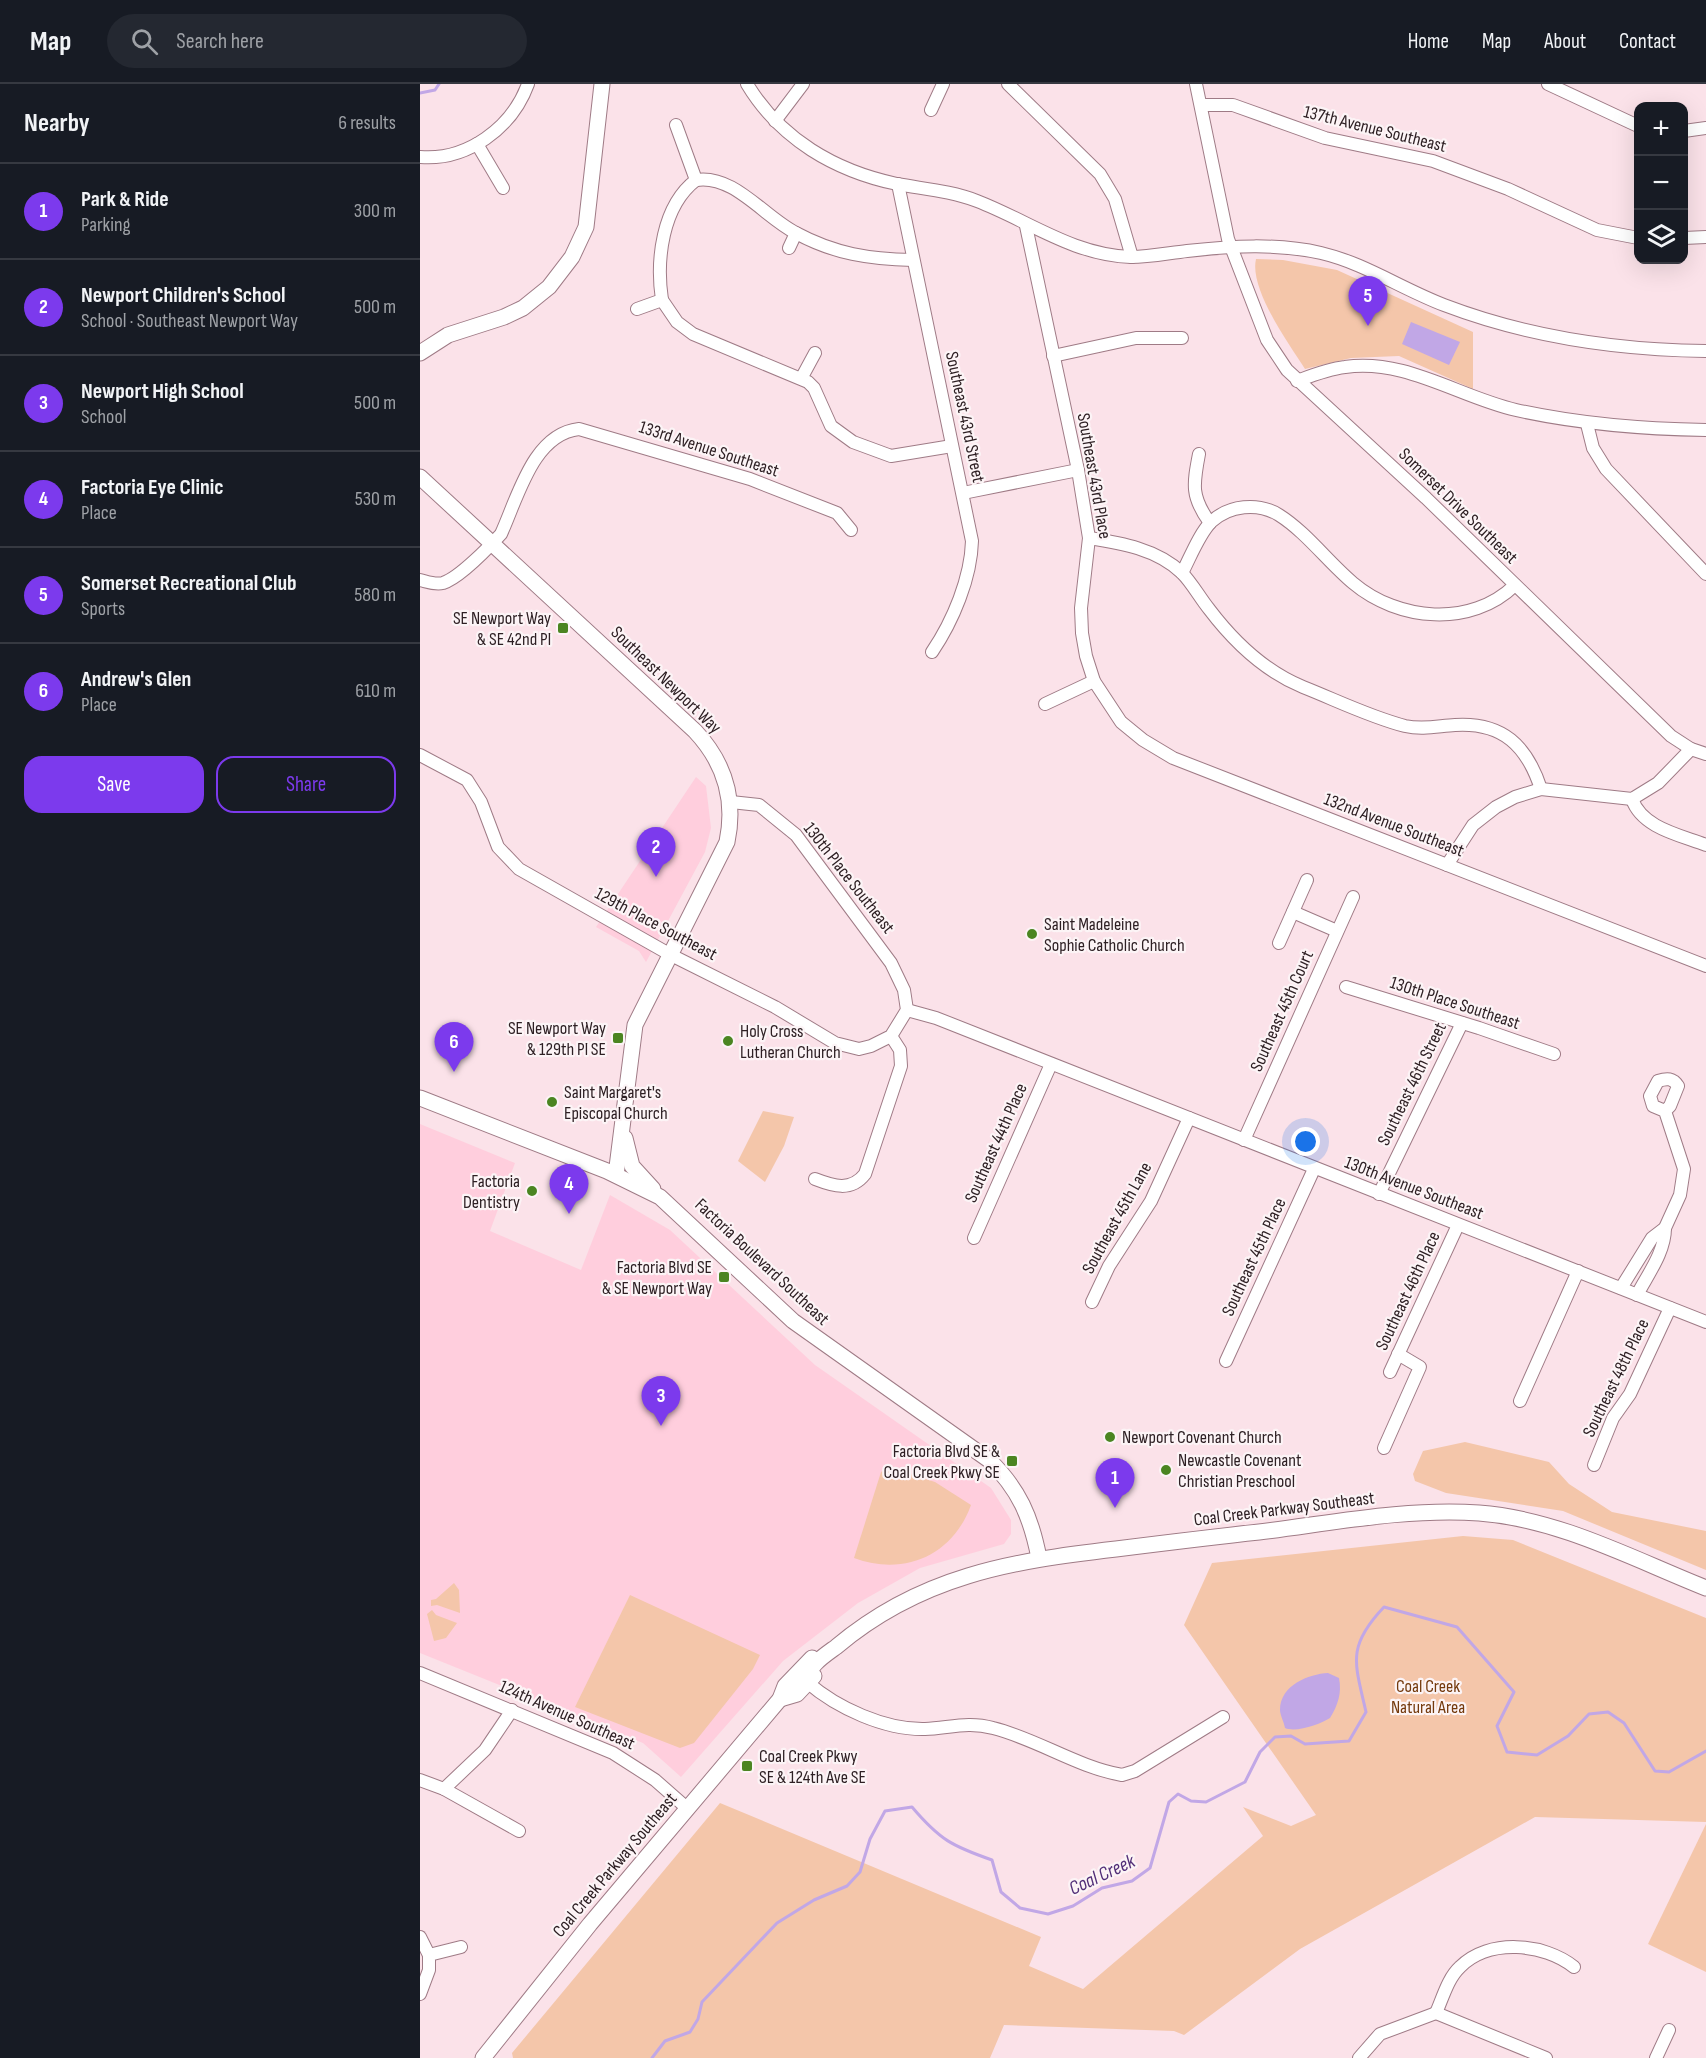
<!DOCTYPE html>
<meta charset="utf-8">
<style>
:root{--surface:#171b24;--page:#242831;--text:#f1f3f6;--muted:#9ea1a6;--line:#363941;--accent:#7c3aed}
body{margin:0;font-family:"Sofia Sans Condensed",sans-serif;background:var(--page);color:var(--text)}
.controls{position:absolute;right:18px;top:18px;display:grid;overflow:hidden;border-radius:12px;box-shadow:0 6px 24px #0002}
.controls button{width:54px;height:54px;display:grid;place-items:center;padding:0;border:0;border-bottom:2px solid var(--line);background:var(--surface);color:var(--text);font:30px sans-serif}
.you{position:absolute;left:886px;top:1058px;width:21px;height:21px;margin:-15px;border:4px solid #fff;border-radius:50%;background:#1a73e8;box-shadow:0 0 0 9px #1a73e833}
.badge{display:grid;place-items:center;width:39px;height:39px;border-radius:50%;background:var(--accent);color:#fff;font-size:20px;font-weight:700}
.pin{position:absolute;translate:-50% -50px;filter:drop-shadow(0 2px 3px #0008)}
.pin::after{content:'';position:absolute;top:32px;width:21px;height:18px;background:inherit;clip-path:polygon(0 0,100% 0,50% 100%)}
.list{margin:0;padding:0;list-style:none}
h2{display:flex;justify-content:space-between;align-items:center;height:78px;margin:0;padding:0 24px;font-size:26px}
h2 small{font-size:20px;font-weight:400;color:var(--muted)}
.list li{display:grid;grid-template-columns:39px 1fr auto;gap:18px;align-items:center;box-sizing:border-box;height:96px;padding:0 24px;border-top:2px solid var(--line)}
.list b{display:block;font-size:22px;white-space:nowrap}
.list p{margin:0;font-size:20px;white-space:nowrap;color:var(--muted)}
.list em{font-size:20px;font-style:normal;color:var(--muted)}
.actions{display:flex;gap:12px;padding:18px 24px}
.actions a{flex:1;padding:14px 0;border:2px solid var(--accent);border-radius:18px;text-align:center;font-size:21px;color:var(--accent)}
.actions .main{background:var(--accent);color:#fff}
.icon{flex:none;width:33px;height:33px;fill:none;stroke:currentColor;stroke-width:2;stroke-linecap:round;stroke-linejoin:round}
.map{position:relative;flex:none;width:1286px;height:1974px;overflow:hidden}
header{display:flex;align-items:center;gap:36px;box-sizing:border-box;height:84px;padding:0 30px;background:var(--surface);border-bottom:2px solid var(--line)}
header strong{font-size:28px}
nav{display:flex;gap:33px;margin-inline-start:auto;font-size:21px}
.search{width:420px;height:54px;background:var(--page);display:flex;align-items:center;gap:15px;box-sizing:border-box;padding:0 21px;border-radius:33px;color:var(--muted);font-size:22px}
main{display:flex}
aside{flex:1;background:var(--surface)}
.map>svg:first-child{display:block}
.built{fill:#ffcedd}
.green{fill:#f4c6aa}
.water{fill:#c1a7e6}
.lines{fill:none;stroke-linecap:round;stroke-linejoin:round}
.stream{stroke:#c1a7e6;stroke-width:3}
.minor-casing{stroke:#9f7b86;stroke-width:14}
.major-casing{stroke:#9f7b86;stroke-width:17}
.minor{stroke:#fff;stroke-width:12}
.major{stroke:#fff;stroke-width:15}
.poi-dot{fill:#4b8521;stroke:#fcf4f6;stroke-width:2}
.labels{text-anchor:middle;dominant-baseline:central;stroke-width:4.5;stroke-linejoin:round;paint-order:stroke}
.street-label{font-size:18px;fill:#2e2024;stroke:#fcf4f6}
.poi-label{font-size:18px;fill:#2e2024;stroke:#fcf4f6;text-anchor:start}
.park-label{font-size:18px;fill:#743a0d;stroke:#fcf4f6}
.water-label{font-size:20px;font-style:italic;fill:#522f78;stroke:#fcf4f6}
</style>
<header>
<strong>Map</strong>
<div class="search"><svg class="icon" aria-label="search" viewBox="0 0 24 24"><circle cx="10" cy="10" r="6"/><path d="M15 15l6 6"/></svg>Search here</div>
<nav><a>Home</a><a>Map</a><a>About</a><a>Contact</a></nav>
</header>
<main>
<aside>
<h2>Nearby<small>6 results</small></h2>
<ul class="list">
<li><span class="badge">1</span><div><b>Park &amp; Ride</b><p>Parking</p></div><em>300 m</em></li>
<li><span class="badge">2</span><div><b>Newport Children's School</b><p>School · Southeast Newport Way</p></div><em>500 m</em></li>
<li><span class="badge">3</span><div><b>Newport High School</b><p>School</p></div><em>500 m</em></li>
<li><span class="badge">4</span><div><b>Factoria Eye Clinic</b><p>Place</p></div><em>530 m</em></li>
<li><span class="badge">5</span><div><b>Somerset Recreational Club</b><p>Sports</p></div><em>580 m</em></li>
<li><span class="badge">6</span><div><b>Andrew's Glen</b><p>Place</p></div><em>610 m</em></li>
</ul>
<div class="actions"><a class="main">Save</a><a>Share</a></div>
</aside>
<div class="map">
<svg width="1286" height="1974" viewBox="0 0 1286 1974">
<rect width="100%" height="100%" fill="#fbe2e9"/>
<g class="built">
<polygon points="276,693 286,702 291,744 285,768 226,878 219,867 176,843"/>
<polygon points="0,1040 95,1079 70,1147 161,1186 190,1111 250,1146 395,1281 571,1404 591,1436 591,1450 584,1460 500,1484 438,1519 363,1577 261,1693 223,1659 0,1569"/>
</g>
<g class="green">
<path d="M836,175L863,176L917,186L1053,248V305L979,272L931,274L885,285C869,260 829,205 836,175Z"/>
<polygon points="343,1027 374,1033 364,1062 345,1098 318,1077"/>
<polygon points="1045,1358 1129,1378 1149,1400 1192,1428 1286,1447 1286,1486 1143,1427 1026,1409 995,1397 993,1390 1003,1367"/>
<path d="M469,1383L515,1398L551,1421C533,1471 484,1493 434,1474L461,1388Z"/>
<polygon points="1043,1452 1093,1456 1286,1534 1286,1738 1115,1733 880,1865 764,1951 754,1947 584,1941 570,1974 93,1974 92,1969 300,1719 621,1853 609,1882 663,1905 843,1752 823,1723 871,1742 896,1731 764,1541 792,1479"/>
<polygon points="34,1499 39,1506 40,1529 17,1521 11,1522 11,1516 16,1515"/>
<polygon points="210,1511 340,1571 333,1585 274,1659 260,1664 155,1623"/>
<polygon points="12,1526 16,1531 37,1539 26,1554 14,1557 7,1530"/>
<polygon points="1286,1740 1286,1888 1228,1860"/>
</g>
<g class="water">
<polygon points="991,238 1040,258 1029,281 982,260"/>
<path d="M908,1589L919,1594C922,1609 918,1621 910,1634C901,1640 876,1649 865,1644C864,1638 860,1631 860,1626C860,1601 889,1590 908,1589Z"/>
</g>
<g class="lines">
<g class="stream">
<polyline points="0,9 15,6 19,0"/>
<path d="M232,1974L245,1957L270,1948L278,1935L282,1918L357,1839L394,1816L427,1802L440,1788L450,1755L465,1727L492,1723C520,1756 532,1762 572,1776L581,1808L600,1824L628,1830L653,1822L682,1804L712,1797L730,1784L749,1718L758,1710L771,1717L786,1718L825,1698L840,1668L855,1653L871,1652L885,1660L929,1657L946,1628C935,1579 926,1563 964,1523L1037,1543L1094,1608L1077,1642L1087,1668L1117,1671L1148,1652L1169,1630L1188,1628L1204,1639L1235,1687L1249,1688L1286,1667"/>
</g>
<g class="minor-casing">
<g id="minor">
<path d="M327,0C360,55 415,87 477,100C504,105 531,107 557,117C609,137 653,171 711,173C729,173 749,169 767,167C811,162 857,159 901,169C944,179 982,205 1024,221C1108,253 1196,266 1286,267"/>
<polyline points="588,0 680,90 695,115 712,173"/>
<polyline points="776,0 808,155 847,256 867,286 1006,414 1251,652 1271,665 1286,670"/>
<polyline points="1128,0 1218,42"/>
<polyline points="782,21 813,21 905,54 1013,77 1088,105 1177,146 1218,154"/>
<polyline points="511,26 523,0"/>
<polyline points="355,37 383,0"/>
<polyline points="1264,47 1286,44"/>
<polyline points="57,60 83,104"/>
<path d="M0,73C47,77 92,44 108,0"/>
<path d="M276,96C314,90 344,133 376,149C415,170 449,175 493,176"/>
<path d="M478,100L552,457C551,494 533,537 512,568"/>
<polyline points="606,142 658,386 669,454 661,524 662,549 666,572 674,597 701,638 723,656 753,674 1286,882"/>
<polyline points="1264,154 1286,153"/>
<polyline points="369,164 376,149"/>
<polyline points="242,216 257,238 273,250 388,298 394,304 411,342 433,358 471,372 532,362"/>
<path d="M217,225L242,216C236,176 242,122 276,96L256,41"/>
<polyline points="633,272 716,254 762,254"/>
<polyline points="382,293 395,269"/>
<path d="M877,297C893,291 908,285 925,283C985,274 1039,313 1096,326C1159,340 1221,345 1286,346"/>
<polyline points="1167,340 1173,364 1186,385 1286,490"/>
<path d="M779,370C773,401 771,413 790,439"/>
<polyline points="543,409 658,386"/>
<path d="M669,454C701,459 737,465 762,489C772,499 780,514 789,525C814,558 844,587 883,603C916,616 950,633 985,642C1003,646 1018,642 1035,641C1083,638 1107,662 1121,705"/>
<path d="M762,489C770,474 779,450 791,438C809,421 838,418 859,431C886,448 908,478 933,499C978,537 1051,544 1095,501"/>
<path d="M0,496C8,498 15,501 23,499C39,494 69,463 81,450C98,413 113,350 159,345L330,395L417,429L431,446"/>
<polyline points="625,620 674,597"/>
<polyline points="0,671 47,696 61,718 78,763 99,785 251,871 355,923 415,959 439,965 451,962 471,952 487,926 484,906 471,879 376,751 339,721 311,718"/>
<path d="M1212,715C1222,744 1260,751 1286,761"/>
<polyline points="1027,781 1053,741 1076,723 1095,713 1121,705 1212,715 1238,699 1271,665"/>
<polyline points="873,828 917,847"/>
<polyline points="859,859 887,796"/>
<polyline points="926,903 1059,944 1134,970"/>
<polyline points="487,926 516,934 1286,1238"/>
<polyline points="824,1056 933,813"/>
<path d="M395,1095C413,1102 431,1108 445,1090L481,982L480,966L471,952"/>
<polyline points="959,1110 1042,939"/>
<polyline points="554,1154 631,980"/>
<path d="M1201,1204L1232,1154L1245,1144L1260,1111L1264,1085L1245,1027L1250,1022L1258,1002C1253,994 1247,994 1238,997L1230,1012L1233,1022L1245,1027"/>
<path d="M1217,1211C1228,1190 1245,1168 1245,1144"/>
<polyline points="672,1218 689,1182 731,1117 769,1034"/>
<polyline points="806,1277 894,1085"/>
<polyline points="970,1288 1038,1141"/>
<polyline points="1100,1317 1158,1187"/>
<polyline points="964,1364 1000,1283 978,1270"/>
<polyline points="1174,1381 1193,1334 1210,1310 1250,1224"/>
<polyline points="0,1589 193,1669 235,1696 268,1725"/>
<path d="M387,1598C417,1624 465,1646 505,1645C529,1644 548,1637 573,1644C617,1655 657,1683 702,1691L715,1687L803,1633"/>
<polyline points="0,1696 24,1705 99,1747"/>
<polyline points="24,1705 65,1666 92,1626"/>
<polyline points="0,1853 9,1871"/>
<polyline points="0,1910 9,1886 9,1871 41,1863"/>
<path d="M1016,1929C1023,1913 1028,1894 1040,1883C1069,1854 1124,1859 1154,1883"/>
<polyline points="1016,1929 1126,1974"/>
<polyline points="939,1974 960,1950 1016,1929"/>
<polyline points="1236,1974 1249,1946"/>
</g>
</g>
<g class="major-casing">
<g id="major">
<polyline points="0,269 28,251 84,233 103,224 129,203 152,173 166,143 182,0"/>
<path d="M0,393L275,647C305,679 316,715 307,758L215,941L196,1091"/>
<path d="M0,1014L187,1087L240,1113L373,1237L569,1376C599,1405 611,1433 619,1474"/>
<polyline points="205,1054 212,1082 233,1105"/>
<path d="M387,1598C386,1583 405,1571 416,1563C500,1492 591,1477 696,1465C744,1459 792,1453 839,1448C912,1439 986,1424 1059,1429C1139,1435 1213,1475 1286,1504"/>
<polyline points="360,1615 377,1610 394,1592"/>
<polyline points="63,1974 170,1840 360,1615 365,1602 392,1574"/>
</g>
</g>
<use href="#minor" class="minor"/>
<use href="#major" class="major"/>
</g>
<g class="poi-dot">
<rect x="137" y="538" width="12" height="12" rx="3"/>
<circle cx="612" cy="850" r="6"/>
<rect x="192" y="948" width="12" height="12" rx="3"/>
<circle cx="308" cy="957" r="6"/>
<circle cx="132" cy="1018" r="6"/>
<circle cx="112" cy="1107" r="6"/>
<rect x="298" y="1187" width="12" height="12" rx="3"/>
<circle cx="690" cy="1353" r="6"/>
<rect x="586" y="1371" width="12" height="12" rx="3"/>
<circle cx="746" cy="1386" r="6"/>
<rect x="321" y="1676" width="12" height="12" rx="3"/>
</g>
<g class="labels">
<g class="street-label">
<text transform="translate(955 45) rotate(14)">137th Avenue Southeast</text>
<text transform="translate(545 333) rotate(78)">Southeast 43rd Street</text>
<text transform="translate(289 365) rotate(18)">133rd Avenue Southeast</text>
<text transform="translate(674 392) rotate(80)">Southeast 43rd Place</text>
<text transform="translate(1038 422) rotate(44)">Somerset Drive Southeast</text>
<text transform="translate(246 596) rotate(44)">Southeast Newport Way</text>
<text transform="translate(974 741) rotate(21)">132nd Avenue Southeast</text>
<text transform="translate(429 794) rotate(52)">130th Place Southeast</text>
<text transform="translate(236 840) rotate(28)">129th Place Southeast</text>
<text transform="translate(1035 919) rotate(18)">130th Place Southeast</text>
<text transform="translate(862 927) rotate(-66)">Southeast 45th Court</text>
<text transform="translate(992 1000) rotate(-64)">Southeast 46th Street</text>
<text transform="translate(576 1059) rotate(-66)">Southeast 44th Place</text>
<text transform="translate(994 1104) rotate(21)">130th Avenue Southeast</text>
<text transform="translate(697 1134) rotate(-61)">Southeast 45th Lane</text>
<text transform="translate(834 1173) rotate(-65)">Southeast 45th Place</text>
<text transform="translate(342 1178) rotate(43)">Factoria Boulevard Southeast</text>
<text transform="translate(988 1207) rotate(-65)">Southeast 46th Place</text>
<text transform="translate(1196 1294) rotate(-64)">Southeast 48th Place</text>
<text transform="translate(864 1425) rotate(-7)">Coal Creek Parkway Southeast</text>
<text transform="translate(147 1631) rotate(24)">124th Avenue Southeast</text>
<text transform="translate(195 1781) rotate(-50)">Coal Creek Parkway Southeast</text>
</g>
<g class="poi-label">
<text x="131" y="534" text-anchor="end">SE Newport Way<tspan x="131" dy="21">&amp; SE 42nd Pl</tspan></text>
<text x="624" y="840">Saint Madeleine<tspan x="624" dy="21">Sophie Catholic Church</tspan></text>
<text x="186" y="944" text-anchor="end">SE Newport Way<tspan x="186" dy="21">&amp; 129th Pl SE</tspan></text>
<text x="320" y="947">Holy Cross<tspan x="320" dy="21">Lutheran Church</tspan></text>
<text x="144" y="1008">Saint Margaret's<tspan x="144" dy="21">Episcopal Church</tspan></text>
<text x="100" y="1097" text-anchor="end">Factoria<tspan x="100" dy="21">Dentistry</tspan></text>
<text x="292" y="1183" text-anchor="end">Factoria Blvd SE<tspan x="292" dy="21">&amp; SE Newport Way</tspan></text>
<text x="702" y="1353">Newport Covenant Church</text>
<text x="580" y="1367" text-anchor="end">Factoria Blvd SE &amp;<tspan x="580" dy="21">Coal Creek Pkwy SE</tspan></text>
<text x="758" y="1376">Newcastle Covenant<tspan x="758" dy="21">Christian Preschool</tspan></text>
<text x="339" y="1672">Coal Creek Pkwy<tspan x="339" dy="21">SE &amp; 124th Ave SE</tspan></text>
</g>
<g class="park-label">
<text x="1008" y="1602">Coal Creek<tspan x="1008" dy="21">Natural Area</tspan></text>
</g>
<g class="water-label">
<text transform="translate(682 1791) rotate(-25)">Coal Creek</text>
</g>
</g>
</svg>
<div class="controls">
<button>+</button>
<button>−</button>
<button><svg class="icon" aria-label="layers" viewBox="0 0 24 24"><path d="M12 4l9 5-9 5-9-5zM3 14l9 5 9-5"/></svg></button>
</div>
<div class="you"></div>
<div class="pin badge" style="left:695px;top:1424px">1</div>
<div class="pin badge" style="left:236px;top:793px">2</div>
<div class="pin badge" style="left:241px;top:1342px">3</div>
<div class="pin badge" style="left:149px;top:1130px">4</div>
<div class="pin badge" style="left:948px;top:242px">5</div>
<div class="pin badge" style="left:34px;top:988px">6</div>
</div>
</main>
